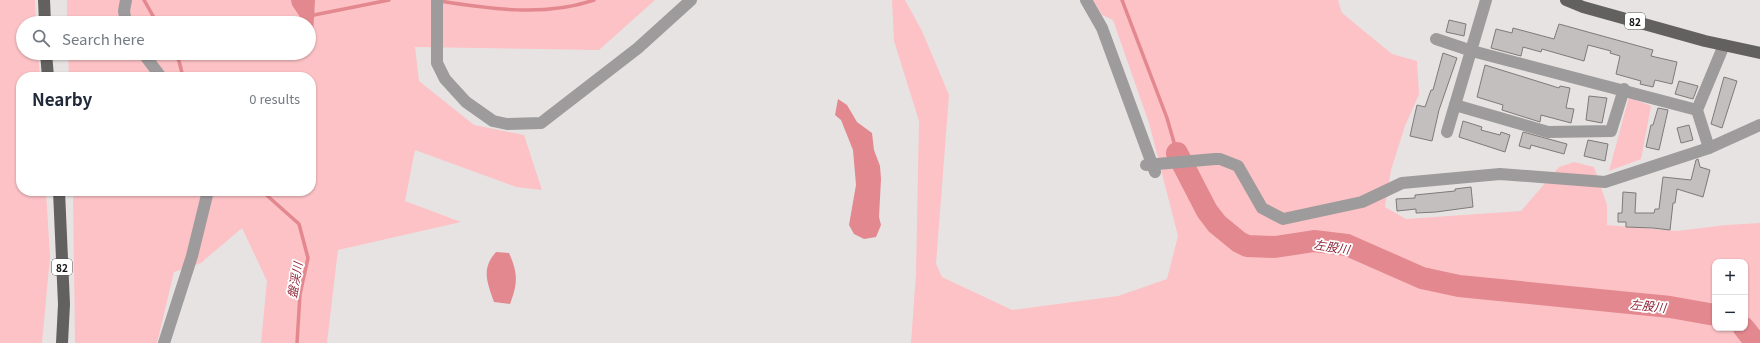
<!DOCTYPE html>
<meta charset="utf-8">
<style>
:root{--surface:#fff;--page:#f6f6f7;--text:#1f2937;--muted:#747a83;--line:#e0e1e3}
body{margin:0;font-family:Georgia,"Noto Sans JP",serif;background:var(--page);color:var(--text)}
.controls{position:absolute;right:12px;bottom:12px;display:grid;overflow:hidden;border-radius:8px;box-shadow:0 1px 3px #0004}
.controls button{width:36px;height:36px;display:grid;place-items:center;padding:0;border:0;border-bottom:1px solid var(--line);background:var(--surface);color:var(--text);font:20px sans-serif}
.list{margin:0;padding:0;list-style:none}
h2{display:flex;justify-content:space-between;align-items:center;height:52px;margin:0;padding:0 16px;font-size:17px}
h2 small{font-size:13px;font-weight:400;color:var(--muted)}
.icon{flex:none;width:22px;height:22px;fill:none;stroke:currentColor;stroke-width:2;stroke-linecap:round;stroke-linejoin:round}
.map{position:relative;flex:none;width:1760px;height:343px;overflow:hidden}
.search{position:absolute;background:var(--surface);box-shadow:0 1px 3px #0004;left:16px;top:16px;width:300px;height:44px;display:flex;align-items:center;gap:10px;box-sizing:border-box;padding:0 14px;border-radius:22px;color:var(--muted);font-size:15px}
.panel{position:absolute;background:var(--surface);box-shadow:0 1px 3px #0004;left:16px;top:72px;width:300px;height:124px;border-radius:16px}
.map>svg:first-child{display:block}
.green{fill:#fcc2c5;fill-rule:evenodd}
.water{fill:#e3888f}
.lines{fill:none;stroke-linecap:round;stroke-linejoin:round}
.stream{stroke:#e3888f;stroke-width:3.5}
.river{stroke:#e3888f;stroke-width:22}
.building{fill:#c4bfbf;stroke:#7e7a7a}
.minor{stroke:#9d9b9c;stroke-width:12}
.major{stroke:#636060;stroke-width:12}
.minor-bridge{stroke:#9d9b9c;stroke-width:12}
.labels{text-anchor:middle;dominant-baseline:central;stroke-width:3.5;stroke-linejoin:round;paint-order:stroke}
.shield{fill:#fff;stroke:#5a5959;stroke-width:1}
.shield-label{font-size:10px;font-weight:bold;fill:#131212}
.water-label{font-size:12px;font-style:italic;fill:#8e2337;stroke:#fff}
</style>
<div class="map">
<svg width="1760" height="343" viewBox="0 0 1760 343">
<rect width="100%" height="100%" fill="#e8e3e3"/>
<g class="green">
<polygon points="0,0 35,0 36,23 23,23 23,53 38,53 40,77 21,77 21,191 46,191 50,257 42,343 0,343"/>
<polygon points="67,0 655,0 599,50 415,47 419,81 474,125 524,135 542,190 516,187 415,150 405,201 461,222 338,250 327,343 261,343 267,281 242,228 201,263 174,272 157,343 75,343 73,191 311,191 311,77 69,77 68,53 309,53 309,23 67,23"/>
<path d="M892,0H905L922,31L949,95L936,264L942,277L1012,310L1118,296L1167,279L1178,236L1149,123L1113,20L1102,15L1093,0H1338L1342,13L1392,54L1417,61L1419,94L1405,126L1391,170L1385,207L1406,219L1521,211L1559,167L1574,162L1594,167L1607,205V225L1677,231L1726,225L1760,223V343H911L916,273L919,121L894,41ZM1715,262H1745V328H1715Z"/>
<polygon points="1629,97 1651,106 1641,159 1609,171"/>
</g>
<g class="water">
<polygon points="291,0 315,0 313,36 309,30 309,23 304,23 292,5"/>
<polygon points="838,99 847,105 857,122 872,133 874,150 880,166 881,179 879,217 881,225 876,237 864,239 854,234 849,225 856,185 853,150 841,120 835,115"/>
<path d="M496,252L509,253C518,273 518,283 510,304L494,302C487,282 481,269 496,252Z"/>
</g>
<g class="lines">
<g class="stream">
<polyline points="144,0 157,23"/>
<polyline points="1122,0 1167,118 1177,153"/>
<path d="M440,1C490,9 545,17 594,0"/>
<polyline points="311,12 314,15 389,0"/>
<polyline points="175,53 179,61 183,77"/>
<polyline points="262,191 299,224 308,258 300,294 297,343"/>
</g>
<g class="river">
<polyline points="1177,153 1207,211 1217,224 1239,242 1247,246 1275,247 1314,241 1347,245 1422,278 1459,286 1670,307 1715,315"/>
<polyline points="1744,328 1756,343"/>
</g>
</g>
<g class="building">
<polygon points="1449,20 1466,24 1464,36 1446,32"/>
<polygon points="1559,24 1653,50 1651,56 1677,62 1672,84 1655,80 1653,87 1640,84 1641,81 1616,74 1620,56 1610,53 1611,51 1588,45 1584,61 1542,49 1541,52 1523,47 1521,56 1491,48 1496,29 1512,33 1513,28 1554,39"/>
<polygon points="1443,53 1457,58 1439,110 1432,141 1410,136 1417,105 1425,107 1431,90 1433,90"/>
<polygon points="1485,65 1559,88 1560,86 1570,88 1566,108 1574,109 1571,123 1541,115 1540,122 1502,110 1503,105 1477,97"/>
<polygon points="1724,77 1737,81 1722,128 1711,124"/>
<polygon points="1679,81 1698,86 1693,99 1675,94"/>
<polygon points="1589,96 1607,98 1602,123 1586,120"/>
<polygon points="1658,108 1668,110 1659,150 1646,147 1651,125 1653,125"/>
<polygon points="1463,121 1482,127 1481,130 1500,135 1501,132 1510,135 1505,152 1459,137"/>
<polygon points="1689,125 1693,140 1681,143 1677,128"/>
<polygon points="1523,132 1567,144 1564,154 1531,145 1530,149 1519,146"/>
<polygon points="1588,140 1608,144 1605,161 1584,156"/>
<polygon points="1698,159 1700,167 1710,170 1703,197 1677,189 1675,203 1673,203 1670,230 1653,228 1626,227 1626,222 1618,222 1618,213 1622,213 1623,192 1636,193 1635,213 1654,213 1655,209 1659,209 1663,177 1691,180 1696,160"/>
<polygon points="1471,187 1473,207 1436,212 1416,213 1416,209 1397,211 1396,199 1415,198 1415,195 1455,191 1455,189"/>
</g>
<g class="lines">
<g class="minor">
<polyline points="437,0 437,63 445,79 466,102 493,121 507,124 541,123 638,48 691,0"/>
<polyline points="1086,0 1102,28 1155,172"/>
<polyline points="126,23 124,11 126,0"/>
<polyline points="1436,39 1472,51 1697,110"/>
<polyline points="143,53 161,77"/>
<polyline points="1455,105 1548,132 1611,131 1624,89"/>
<polyline points="1447,132 1486,0"/>
<polyline points="1709,148 1697,110 1724,45"/>
<polyline points="1215,159 1220,159 1238,166 1262,208 1283,219 1362,202 1402,183 1500,174 1605,182 1709,148 1760,125"/>
<polyline points="164,343 192,256 208,191"/>
</g>
<g class="major">
<polyline points="44,0 45,23"/>
<polyline points="1566,0 1583,7 1705,41 1760,53"/>
<polyline points="46,53 48,77"/>
<polyline points="59,191 64,304 62,343"/>
</g>
<polyline class="minor-bridge" points="1146,165 1215,159"/>
</g>
<g class="labels">
<g class="shield">
<rect x="1625" y="13" width="20" height="16" rx="3"/>
<rect x="52" y="259" width="20" height="16" rx="3"/>
</g>
<g class="shield-label">
<text x="1635" y="21">82</text>
<text x="62" y="267">82</text>
</g>
<g class="water-label">
<text transform="translate(1332 246) rotate(9)">左股川</text>
<text transform="translate(294 280) rotate(-80)">盤渓川</text>
<text transform="translate(1648 305) rotate(6)">左股川</text>
</g>
</g>
</svg>
<div class="controls">
<button>+</button>
<button>−</button>
</div>
<div class="search"><svg class="icon" aria-label="search" viewBox="0 0 24 24"><circle cx="10" cy="10" r="6"/><path d="M15 15l6 6"/></svg>Search here</div>
<section class="panel">
<h2>Nearby<small>0 results</small></h2>
<ul class="list">
</ul>
</section>
</div>
